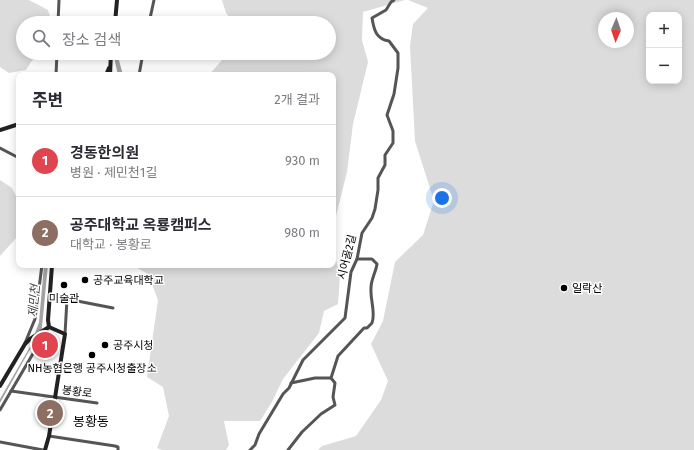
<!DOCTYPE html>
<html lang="ko">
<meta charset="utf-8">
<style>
:root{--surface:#fff;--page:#f2f2f3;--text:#2b2b33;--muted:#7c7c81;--line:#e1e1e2;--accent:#000}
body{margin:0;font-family:"Fira Sans","Noto Sans KR",sans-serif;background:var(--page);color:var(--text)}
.controls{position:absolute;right:12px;top:12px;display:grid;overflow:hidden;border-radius:8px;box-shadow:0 2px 10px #0003}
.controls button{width:36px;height:36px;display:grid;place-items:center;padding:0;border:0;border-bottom:1px solid var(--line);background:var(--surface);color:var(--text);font:20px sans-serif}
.compass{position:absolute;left:598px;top:12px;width:36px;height:36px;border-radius:50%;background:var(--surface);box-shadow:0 2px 10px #0003;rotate:182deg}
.you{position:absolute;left:442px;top:198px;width:14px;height:14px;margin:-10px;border:3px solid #fff;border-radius:50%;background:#1a73e8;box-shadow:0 0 0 6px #1a73e833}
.badge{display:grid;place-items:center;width:26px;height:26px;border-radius:50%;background:var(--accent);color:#fff;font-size:13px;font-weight:700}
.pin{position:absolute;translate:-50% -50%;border:2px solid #fff;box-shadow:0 1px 4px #0006}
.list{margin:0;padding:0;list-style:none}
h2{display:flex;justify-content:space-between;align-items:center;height:52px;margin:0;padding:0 16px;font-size:17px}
h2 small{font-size:13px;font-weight:400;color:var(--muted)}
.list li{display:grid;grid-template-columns:26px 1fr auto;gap:12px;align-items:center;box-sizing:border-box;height:72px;padding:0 16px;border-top:1px solid var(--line)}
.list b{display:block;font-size:15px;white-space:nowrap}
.list p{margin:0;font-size:13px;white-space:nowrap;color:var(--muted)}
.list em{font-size:13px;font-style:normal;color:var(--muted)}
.icon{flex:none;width:22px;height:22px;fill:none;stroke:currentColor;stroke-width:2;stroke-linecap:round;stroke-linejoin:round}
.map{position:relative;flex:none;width:694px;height:450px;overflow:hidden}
.search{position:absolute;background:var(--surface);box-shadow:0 2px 10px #0003;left:16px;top:16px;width:320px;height:44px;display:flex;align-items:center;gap:10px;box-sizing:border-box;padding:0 14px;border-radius:22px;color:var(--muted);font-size:15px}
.panel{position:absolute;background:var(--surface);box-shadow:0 2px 10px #0003;left:16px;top:72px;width:320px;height:196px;border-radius:8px}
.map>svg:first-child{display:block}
.green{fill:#dcdcdc;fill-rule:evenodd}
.water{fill:#a3a3a3}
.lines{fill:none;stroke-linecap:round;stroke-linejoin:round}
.street{stroke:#555;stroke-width:3}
.secondary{stroke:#222;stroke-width:4}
.poi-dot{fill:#000;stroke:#fff;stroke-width:1.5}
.labels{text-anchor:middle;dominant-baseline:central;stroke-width:3;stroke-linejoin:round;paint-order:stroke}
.street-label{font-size:11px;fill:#000;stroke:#fff}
.poi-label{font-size:11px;fill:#000;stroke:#fff;text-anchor:start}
.water-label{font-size:12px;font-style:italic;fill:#444;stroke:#fff}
.quarter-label{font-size:13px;fill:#000;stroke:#fff}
</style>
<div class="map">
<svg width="694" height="450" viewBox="0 0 694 450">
<rect width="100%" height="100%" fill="#fff"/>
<g class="green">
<polygon points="0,0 29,0 48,10 52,23 23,23 23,53 37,53 26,70 9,73 0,67"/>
<polygon points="222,0 405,0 363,12 362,40 368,62 353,124 347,172 333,228 333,75 209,75 228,53 329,53 329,23 234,23 226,13"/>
<path d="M408,0H694V450H318L322,446L356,436L381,400L388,381L371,344L383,321L395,262L423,235L434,201L415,141L410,46L413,24L428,8ZM649,15H679V81H649ZM604,18H628V42H604Z"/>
<polygon points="0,180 12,188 19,202 19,229 17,237 0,256"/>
<polygon points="333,249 340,275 338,304 324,311 319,333 283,379 272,402 260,421 224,421 229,445 226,450 162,450 157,448 169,416 163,387 147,377 158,300 148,274 132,265 333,265"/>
</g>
<g class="water">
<polygon points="113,53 117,53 123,75 118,75"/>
<polygon points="44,265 48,265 41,337 29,351 0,403 0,399 31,345 39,322"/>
</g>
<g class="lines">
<g class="street">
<polyline points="58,23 59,0"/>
<polyline points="149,23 154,0"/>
<polyline points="198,53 214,58 215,53"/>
<polyline points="56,75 57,53"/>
<polyline points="139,75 143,53"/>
<polyline points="0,148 19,158"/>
<polyline points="65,334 67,299 113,308"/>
<polyline points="25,343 35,319 42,265"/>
<polyline points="291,383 315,378 331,378"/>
<polyline points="11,391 97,403"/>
<polyline points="0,410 48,328"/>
<polyline points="49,436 115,446 118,447 118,450"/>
<polyline points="0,442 43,450"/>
<path d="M250,450L255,445L259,434L283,394L289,388L303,360L345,318L351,272L357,259L362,233L372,218L375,209L378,190V178L385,165V155L393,143V131L387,115L394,94L398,68V53L389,41C376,39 374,30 372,18L386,10L391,2L394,0"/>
<path d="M288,450L302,432L321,414L335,405L333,397L335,383L331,378L338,356L364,328H367L372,323C376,312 370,301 371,288C371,279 376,272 377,264L372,259H357"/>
</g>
<g class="secondary">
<polyline points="115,23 117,0"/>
<polyline points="106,75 109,68"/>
<polyline points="110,75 111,53"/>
<polyline points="0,130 19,124"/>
<polyline points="0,386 25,344 30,339 49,327 48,320 52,265"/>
<polyline points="45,450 49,436 65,334 49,327"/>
</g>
</g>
<g class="poi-dot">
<circle cx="85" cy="280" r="4"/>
<circle cx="64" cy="285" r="4"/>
<circle cx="564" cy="288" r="4"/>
<circle cx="105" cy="345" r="4"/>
<circle cx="92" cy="355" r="4"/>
</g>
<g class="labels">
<g class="street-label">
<text transform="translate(347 257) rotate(-76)">시어골2길</text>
<text transform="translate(77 392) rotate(7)">봉황로</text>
</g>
<g class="poi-label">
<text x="93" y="280">공주교육대학교</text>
<text x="572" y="288">일락산</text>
<text x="64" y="298" text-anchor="middle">미술관</text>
<text x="113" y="345">공주시청</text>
<text x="92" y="368" text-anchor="middle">NH농협은행 공주시청출장소</text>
</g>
<g class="water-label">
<text transform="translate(34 301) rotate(-85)">제민천</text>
</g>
<g class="quarter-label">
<text x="91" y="421">봉황동</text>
</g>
</g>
</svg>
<div class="controls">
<button>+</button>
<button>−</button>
</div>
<svg class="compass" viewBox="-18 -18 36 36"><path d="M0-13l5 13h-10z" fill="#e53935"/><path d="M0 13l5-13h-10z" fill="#7c7c81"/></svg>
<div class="you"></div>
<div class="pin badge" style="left:45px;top:345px;background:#e0444e">1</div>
<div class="pin badge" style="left:50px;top:413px;background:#8d6e63">2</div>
<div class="search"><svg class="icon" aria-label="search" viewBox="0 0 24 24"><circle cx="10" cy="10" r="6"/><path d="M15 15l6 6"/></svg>장소 검색</div>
<section class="panel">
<h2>주변<small>2개 결과</small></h2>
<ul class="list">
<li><span class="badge" style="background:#e0444e">1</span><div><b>경동한의원</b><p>병원 · 제민천1길</p></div><em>930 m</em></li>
<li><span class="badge" style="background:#8d6e63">2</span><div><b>공주대학교 옥룡캠퍼스</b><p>대학교 · 봉황로</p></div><em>980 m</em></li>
</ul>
</section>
</div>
